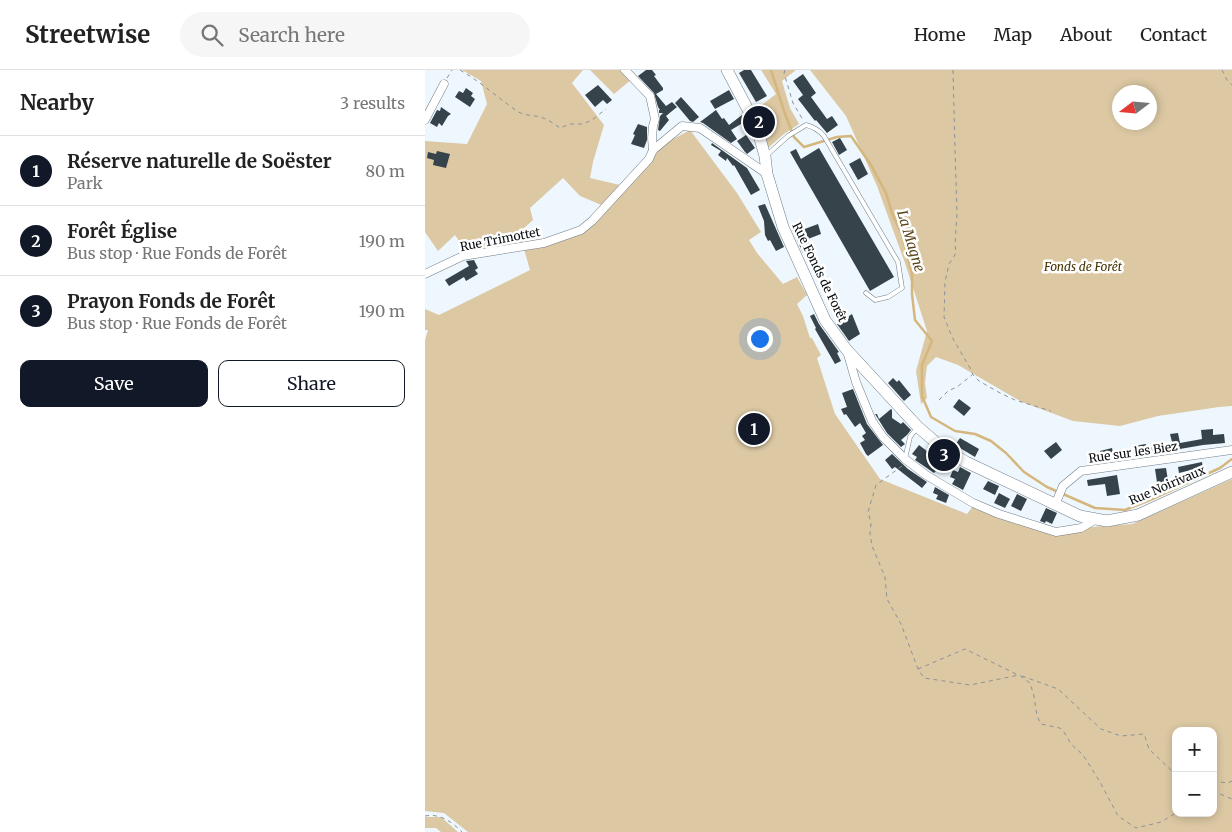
<!DOCTYPE html>
<meta charset="utf-8">
<style>
:root{--surface:#fff;--page:#f6f6f6;--text:#222;--muted:#767676;--line:#e0e0e0;--accent:#111827}
body{margin:0;font-family:Merriweather,serif;background:var(--page);color:var(--text)}
.controls{position:absolute;right:15px;bottom:15px;display:grid;overflow:hidden;border-radius:10px;box-shadow:0 2px 8px #0003}
.controls button{width:45px;height:45px;display:grid;place-items:center;padding:0;border:0;border-bottom:1px solid var(--line);background:var(--surface);color:var(--text);font:25px sans-serif}
.compass{position:absolute;left:687px;top:15px;width:45px;height:45px;border-radius:50%;background:var(--surface);box-shadow:0 2px 8px #0003;rotate:254deg}
.you{position:absolute;left:334px;top:268px;width:18px;height:18px;margin:-12px;border:4px solid #fff;border-radius:50%;background:#1a73e8;box-shadow:0 0 0 8px #1a73e833}
.badge{display:grid;place-items:center;width:32px;height:32px;border-radius:50%;background:var(--accent);color:#fff;font-size:16px;font-weight:700}
.pin{position:absolute;translate:-50% -50%;border:2px solid #fff;box-shadow:0 1px 5px #0006}
.list{margin:0;padding:0;list-style:none}
h2{display:flex;justify-content:space-between;align-items:center;height:65px;margin:0;padding:0 20px;font-size:21px}
h2 small{font-size:16px;font-weight:400;color:var(--muted)}
.list li{display:grid;grid-template-columns:32px 1fr auto;gap:15px;align-items:center;box-sizing:border-box;height:70px;padding:0 20px;border-top:1px solid var(--line)}
.list b{display:block;font-size:19px;white-space:nowrap}
.list p{margin:0;font-size:16px;white-space:nowrap;color:var(--muted)}
.list em{font-size:16px;font-style:normal;color:var(--muted)}
.actions{display:flex;gap:10px;padding:15px 20px}
.actions a{flex:1;padding:11px 0;border:1px solid var(--accent);border-radius:10px;text-align:center;font-size:18px;color:var(--accent)}
.actions .main{background:var(--accent);color:#fff}
.icon{flex:none;width:28px;height:28px;fill:none;stroke:currentColor;stroke-width:2;stroke-linecap:round;stroke-linejoin:round}
.map{position:relative;flex:none;width:807px;height:762px;overflow:hidden}
header{display:flex;align-items:center;gap:30px;box-sizing:border-box;height:70px;padding:0 25px;background:var(--surface);border-bottom:1px solid var(--line)}
header strong{font-size:24px}
nav{display:flex;gap:28px;margin-inline-start:auto;font-size:18px}
.search{width:350px;height:45px;background:var(--page);display:flex;align-items:center;gap:12px;box-sizing:border-box;padding:0 18px;border-radius:28px;color:var(--muted);font-size:19px}
main{display:flex}
aside{flex:1;background:var(--surface)}
.map>svg:first-child{display:block}
.green{fill:#dcc8a3;fill-rule:evenodd}
.lines{fill:none;stroke-linecap:round;stroke-linejoin:round}
.stream{stroke:#d5b67d;stroke-width:2.5}
.building{fill:#36434b}
.lane-casing{stroke:#717e88;stroke-width:5}
.street-casing{stroke:#717e88;stroke-width:9}
.secondary-casing{stroke:#717e88;stroke-width:12}
.path{stroke:#8b9298;stroke-width:1;stroke-dasharray:4 4;stroke-linecap:butt}
.lane{stroke:#fff;stroke-width:4}
.street{stroke:#fff;stroke-width:8}
.secondary{stroke:#fff;stroke-width:11}
.labels{text-anchor:middle;dominant-baseline:central;stroke-width:5;stroke-linejoin:round;paint-order:stroke}
.street-label{font-size:12px;fill:#080d10;stroke:#fff}
.park-label{font-size:12px;font-style:italic;fill:#483302;stroke:#fff}
.water-label{font-size:14px;font-style:italic;fill:#5c461a;stroke:#fff}
</style>
<header>
<strong>Streetwise</strong>
<div class="search"><svg class="icon" aria-label="search" viewBox="0 0 24 24"><circle cx="10" cy="10" r="6"/><path d="M15 15l6 6"/></svg>Search here</div>
<nav><a>Home</a><a>Map</a><a>About</a><a>Contact</a></nav>
</header>
<main>
<aside>
<h2>Nearby<small>3 results</small></h2>
<ul class="list">
<li><span class="badge">1</span><div><b>Réserve naturelle de Soëster</b><p>Park</p></div><em>80 m</em></li>
<li><span class="badge">2</span><div><b>Forêt Église</b><p>Bus stop · Rue Fonds de Forêt</p></div><em>190 m</em></li>
<li><span class="badge">3</span><div><b>Prayon Fonds de Forêt</b><p>Bus stop · Rue Fonds de Forêt</p></div><em>190 m</em></li>
</ul>
<div class="actions"><a class="main">Save</a><a>Share</a></div>
</aside>
<div class="map">
<svg width="807" height="762" viewBox="0 0 807 762">
<rect width="100%" height="100%" fill="#eef7fe"/>
<g class="green">
<polygon points="37,0 158,0 147,13 179,55 168,92 165,108 195,115 179,136 155,126 138,108 105,138 108,150 98,159 99,172 40,180 30,165 13,181 0,162 0,71 42,74 62,34 56,11"/>
<polygon points="165,0 198,0 207,9 189,24"/>
<polygon points="336,0 371,0 357,11 365,38 374,54 359,64 343,78 329,41 351,24"/>
<path d="M385,0H807V336L794,337L733,346L695,356L648,351L597,332L533,295L511,287L502,296L500,313L502,328L496,334L491,301L502,261L480,193L452,116L421,46ZM694,22H724V52H694Z"/>
<path d="M265,60L312,123L336,162L324,170L332,183L358,214L372,207L382,225L372,234L378,246L385,268H387L396,285L392,288L410,344L455,409L542,444L549,435L632,464L647,463L666,457L707,454L807,409V762H43L19,743L0,741V270L3,260H0V239L14,245L105,200L99,179L161,160L239,74ZM751,661H788V743H751Z"/>
<polygon points="0,747 16,747 33,762 16,762 11,758 0,758"/>
</g>
<g class="lines">
<polyline class="stream" points="346,0 359,41 369,67 379,77 412,67 426,66 446,95 461,123 467,143 477,165 487,203 487,224 490,250 507,271 497,295 497,326 506,347 530,361 550,364 566,371 581,383 599,402 622,417 670,438 700,440 725,430 795,398 807,389"/>
</g>
<g class="building">
<polygon points="221,0 227,0 231,5 229,6 238,18 238,20 231,24 241,36 247,32 252,37 241,46 244,50 235,61 233,60 235,46 238,43 234,43 234,40 235,40 233,37 229,23 213,6"/>
<polygon points="319,0 326,0 342,26 331,32 314,3"/>
<polygon points="378,4 391,23 386,27 402,49 407,46 413,55 402,63 391,50 390,51 373,29 378,25 368,11"/>
<polygon points="173,15 187,30 182,34 178,30 170,37 160,25"/>
<polygon points="41,18 48,23 46,26 50,29 45,37 30,27 34,21 38,23"/>
<polygon points="304,20 309,29 290,39 285,31"/>
<polygon points="256,27 274,47 268,52 265,51 250,33"/>
<polygon points="16,37 26,44 23,46 17,56 14,53 12,57 5,53 12,40 15,41"/>
<polygon points="291,40 297,49 299,48 304,55 317,45 321,51 306,60 312,69 306,73 278,53 275,52"/>
<polygon points="213,54 222,57 222,70 219,78 206,74 210,65 208,64"/>
<polygon points="321,65 330,78 322,84 320,82 312,71"/>
<polygon points="415,68 422,80 414,85 407,72"/>
<polygon points="287,73 322,98 335,120 326,125 309,95 308,96 302,88 301,91 293,85 296,81 286,75"/>
<polygon points="394,78 469,207 445,221 365,82 371,79 376,89"/>
<polygon points="12,81 25,84 21,98 8,95 9,90 2,88 3,82 11,84"/>
<polygon points="435,88 443,104 433,110 424,94"/>
<polygon points="340,134 359,177 351,181 345,170 343,171 340,165 339,151 333,136"/>
<polygon points="374,152 377,160 393,154 396,164 383,169 387,180 378,183 365,155"/>
<polygon points="49,190 53,198 50,200 53,204 41,211 39,207 24,216 20,210 44,196 41,191"/>
<polygon points="389,244 394,254 414,282 412,283 416,291 410,294 390,259 391,258 385,246"/>
<polygon points="427,244 435,264 424,271 412,254"/>
<polygon points="468,308 472,312 474,310 486,325 479,331 463,313"/>
<polygon points="428,319 442,354 458,375 443,386 441,384 435,373 440,370 437,366 441,363 435,353 430,357 421,344 419,345 416,339 422,337 417,323"/>
<polygon points="534,329 546,338 539,346 528,337"/>
<polygon points="466,339 467,340 467,348 476,354 478,352 486,360 482,365 476,370 480,374 476,377 462,363 450,344 452,344 454,349"/>
<polygon points="788,359 788,365 799,364 800,373 778,375 749,380 745,364 753,363 755,373 777,369 776,360"/>
<polygon points="535,368 554,379 550,387 530,375"/>
<polygon points="631,372 637,380 626,389 619,381"/>
<polygon points="721,374 721,377 738,375 739,381 711,386 709,376"/>
<polygon points="494,375 515,391 509,399 511,401 509,403 490,390 492,387 487,384"/>
<polygon points="687,378 688,383 702,381 703,386 677,391 675,381"/>
<polygon points="467,384 483,399 502,412 497,418 470,397 467,399 460,390"/>
<polygon points="777,392 778,400 767,402 766,400 754,403 753,397"/>
<polygon points="535,397 546,403 538,420 527,414 530,409 525,407 528,400 533,402"/>
<polygon points="741,398 744,417 733,419 730,399"/>
<polygon points="692,405 695,424 682,426 680,414 663,416 662,410"/>
<polygon points="563,411 574,416 570,425 558,419"/>
<polygon points="510,417 524,425 521,433 511,429 513,425 508,423"/>
<polygon points="574,423 585,429 580,438 569,433"/>
<polygon points="592,424 602,429 596,441 586,436"/>
<polygon points="621,438 632,443 627,454 621,451 620,453 615,451"/>
</g>
<g class="lines">
<g class="lane-casing">
<g id="lane">
<path d="M342,85L363,66L381,55C389,57 394,60 399,66L473,192L477,218L463,227L450,230L441,223"/>
<polyline points="480,389 485,367 491,359"/>
</g>
</g>
<g class="street-casing">
<g id="street">
<polyline points="200,0 225,26 230,49 228,56 227,68 228,80"/>
<polyline points="0,50 19,14"/>
<polyline points="0,204 38,186 119,173 156,160 167,151 224,89 228,80 257,56 275,58 342,104"/>
<polyline points="422,281 431,312 447,351 458,367 480,389 501,405 548,433 574,444 631,462 656,458 671,449"/>
<polyline points="630,435 638,416 656,401 807,380"/>
</g>
</g>
<g class="secondary-casing">
<polyline id="secondary" points="302,0 331,55 340,86 342,104 358,157 400,250 421,279 493,357 515,376 541,392 655,446 682,451 713,445 807,402"/>
</g>
<g class="path">
<path d="M35,0C56,12 73,28 92,41C99,46 107,45 115,47C123,49 129,54 135,58L145,54H158L167,50L181,39"/>
<polyline points="360,0 359,3 368,33 378,50"/>
<polyline points="528,0 530,79 532,144 530,175 531,183 524,194 520,212 519,247 527,267 545,298 548,305 554,311 575,323 590,330 626,341"/>
<polyline points="797,0 802,10 807,15"/>
<polyline points="22,8 27,0"/>
<polyline points="514,330 523,321 532,317 547,305"/>
<polyline points="477,396 451,415 443,442 446,453 445,464 447,476 460,507 462,529 476,554 493,599 499,608 545,615 594,605 605,613 609,626 612,646 616,654 635,658 639,662 646,674 658,685 675,712 693,746 711,758 736,752 751,743"/>
<polyline points="493,599 540,579 593,605"/>
<polyline points="597,606 633,619 676,659 696,666 719,664 724,679 751,705"/>
<polyline points="788,711 803,713 807,711"/>
<polyline points="788,718 794,722"/>
<polyline points="788,721 807,729"/>
<path d="M0,746C15,743 27,752 37,762"/>
</g>
<use href="#lane" class="lane"/>
<use href="#street" class="street"/>
<use href="#secondary" class="secondary"/>
</g>
<g class="labels">
<g class="street-label">
<text transform="translate(75 169) rotate(-11)">Rue Trimottet</text>
<text transform="translate(395 202) rotate(64)">Rue Fonds de Forêt</text>
<text transform="translate(708 382) rotate(-8)">Rue sur les Biez</text>
<text transform="translate(742 415) rotate(-23)">Rue Noirivaux</text>
</g>
<g class="park-label">
<text x="658" y="196">Fonds de Forêt</text>
</g>
<g class="water-label">
<text transform="translate(486 171) rotate(73)">La Magne</text>
</g>
</g>
</svg>
<div class="controls">
<button>+</button>
<button>−</button>
</div>
<svg class="compass" viewBox="-18 -18 36 36"><path d="M0-13l5 13h-10z" fill="#e53935"/><path d="M0 13l5-13h-10z" fill="#767676"/></svg>
<div class="you"></div>
<div class="pin badge" style="left:329px;top:359px">1</div>
<div class="pin badge" style="left:334px;top:52px">2</div>
<div class="pin badge" style="left:519px;top:385px">3</div>
</div>
</main>
